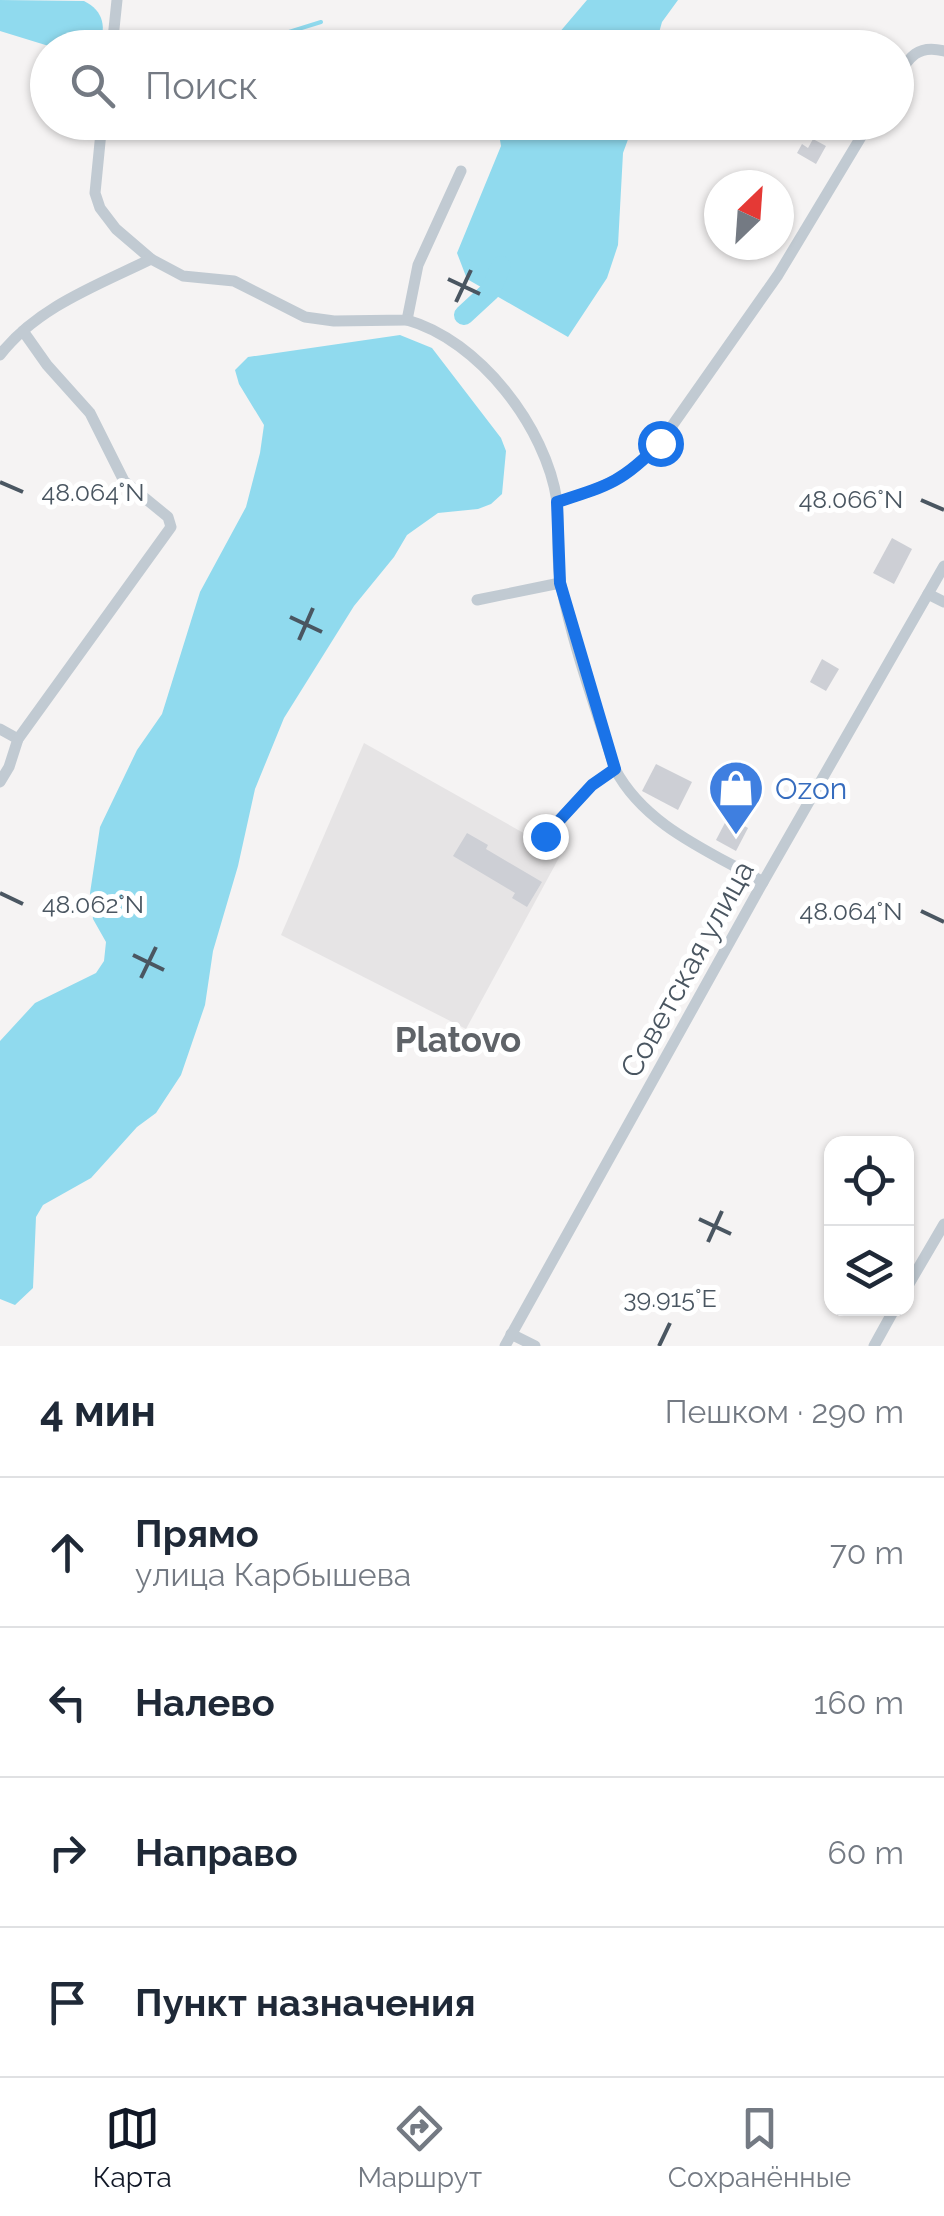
<!DOCTYPE html>
<html lang="ru">
<meta charset="utf-8">
<style>
:root{--surface:#fff;--page:#f2f2f3;--text:#1f2937;--muted:#747a83;--line:#e0e1e3;--accent:#111827}
body{margin:0;font-family:Raleway,sans-serif;background:var(--page);color:var(--text)}
.controls{position:absolute;right:30px;bottom:30px;display:grid;overflow:hidden;border-radius:20px;box-shadow:0 2px 8px #0004}
.controls button{width:90px;height:90px;display:grid;place-items:center;padding:0;border:0;border-bottom:2px solid var(--line);background:var(--surface);color:var(--text);font:50px sans-serif}
.compass{position:absolute;left:704px;top:170px;width:90px;height:90px;border-radius:50%;background:var(--surface);box-shadow:0 2px 8px #0004;rotate:25deg}
.stop{position:absolute;width:30px;height:30px;margin:-22px;border:8px solid #1a73e8;border-radius:50%;background:#fff}
.stop.end{background:#1a73e8;border-color:#fff;box-shadow:0 2px 10px #0008}
.list{margin:0;padding:0;list-style:none}
h2{display:flex;justify-content:space-between;align-items:center;height:130px;margin:0;padding:0 40px;font-size:42px}
h2 small{font-size:32px;font-weight:400;color:var(--muted)}
.list li{display:grid;grid-template-columns:65px 1fr auto;gap:30px;align-items:center;box-sizing:border-box;height:150px;padding:0 40px;border-top:2px solid var(--line)}
.list b{display:block;font-size:38px;white-space:nowrap}
.list p{margin:0;font-size:32px;white-space:nowrap;color:var(--muted)}
.list em{font-size:32px;font-style:normal;color:var(--muted)}
.icon{flex:none;width:55px;height:55px;fill:none;stroke:currentColor;stroke-width:2;stroke-linecap:round;stroke-linejoin:round}
.map{position:relative;flex:none;width:944px;height:1346px;overflow:hidden}
.search{position:absolute;background:var(--surface);box-shadow:0 2px 8px #0004;left:30px;right:30px;top:30px;height:110px;display:flex;align-items:center;gap:25px;box-sizing:border-box;padding:0 35px;border-radius:55px;color:var(--muted);font-size:38px}
.sheet{height:730px;background:var(--surface)}
nav{display:flex;justify-content:space-around;align-items:center;box-sizing:border-box;height:140px;border-top:2px solid var(--line);background:var(--surface);font-size:28px;color:var(--muted)}
nav a{display:grid;justify-items:center;gap:5px}
nav .on{color:var(--accent)}
.map>svg:first-child{display:block}
.education{fill:#e6e4e5}
.water{fill:#90daee}
.lines{fill:none;stroke-linecap:round;stroke-linejoin:round}
.stream{stroke:#90daee;stroke-width:4}
.river{stroke:#90daee;stroke-width:20}
.building{fill:#cdcfd5}
.minor{stroke:#c1cad2;stroke-width:11}
.route{stroke:#1a73e8;stroke-width:12}
.ticks{fill:none;stroke:#4a5661;stroke-width:4}
.labels{text-anchor:middle;dominant-baseline:central;stroke-width:10;stroke-linejoin:round;paint-order:stroke}
.shop-label{font-size:30px;fill:#366cbe;stroke:#fff;text-anchor:start}
.street-label{font-size:30px;fill:#4a5661;stroke:#fff}
.quarter-label{font-size:35px;font-weight:bold;fill:#5f6368;stroke:#fff}
.ticks-label{font-size:25px;text-anchor:middle;fill:#4a5661;stroke:#fff;stroke-width:10;stroke-linejoin:round;paint-order:stroke}
</style>
<div class="map">
<svg width="944" height="1346" viewBox="0 0 944 1346">
<rect width="100%" height="100%" fill="#f5f3f3"/>
<polygon class="education" points="364,743 561,854 466,1029 281,935"/>
<g class="water">
<path d="M0,0L84,1C104,11 107,28 98,47H52L0,31Z"/>
<polygon points="587,0 678,0 662,22 655,47 547,47"/>
<polygon points="505,123 634,123 623,153 618,245 607,278 568,337 467,279 457,253 501,146 499,134"/>
<polygon points="400,335 432,348 501,438 506,451 502,494 491,504 478,509 438,513 407,535 394,557 354,606 284,718 255,789 238,866 213,951 205,1005 181,1075 156,1113 137,1127 91,1178 43,1205 36,1217 33,1288 15,1305 0,1299 0,1041 35,1003 96,973 104,961 106,942 93,919 90,893 100,827 137,750 162,714 200,592 246,507 260,453 264,425 239,384 235,370 248,357"/>
</g>
<g class="lines">
<polyline class="stream" points="237,48 321,22"/>
<polyline class="river" points="464,315 490,291 501,266"/>
</g>
<g class="building">
<polygon points="813,139 826,146 816,164 797,153 802,144 808,148"/>
<polygon points="892,538 912,549 894,584 873,573"/>
<polygon points="822,659 839,669 826,691 810,682"/>
<polygon points="656,764 692,782 678,810 642,791"/>
<polygon points="728,817 748,828 736,851 716,840"/>
<polygon points="467,833 488,845 486,849 542,882 527,907 512,898 515,893 453,856"/>
</g>
<g class="lines">
<g class="minor">
<polyline points="112,48 117,0"/>
<path d="M896,78C909,57 918,44 944,51"/>
<polyline points="102,122 95,193 100,208 116,229 151,259 183,276 234,281 305,317 334,321 407,320 418,265 461,171"/>
<path d="M407,320C479,340 546,427 557,501C560,529 555,557 561,585C573,647 596,709 615,769C645,826 709,851 763,882"/>
<path d="M0,355C37,307 98,285 151,259"/>
<path d="M557,502C607,486 623,482 660,443L778,275L870,122"/>
<polyline points="928,594 944,602"/>
<polyline points="477,600 560,583"/>
<polyline points="0,729 18,739"/>
<polyline points="0,782 9,767 18,739 171,527 168,517 124,481 90,413 47,365 23,331"/>
<polyline points="545,836 592,785 615,769"/>
<polyline points="906,1289 944,1224"/>
<polyline points="511,1334 535,1346"/>
<polyline points="505,1346 763,882 944,566"/>
<polyline points="874,1346 895,1308"/>
</g>
</g>
<g class="lines">
<path class="route" d="M545,836L592,785L615,769L560,583L557,502C607,486 623,482 660,443"/>
</g>
<path class="ticks" d="M448,279L480,294M456,302L471,270M0,482L23,492M921,500L944,510M290,617L322,632M299,640L313,608M0,893L23,904M921,911L944,922M133,955L164,970M141,978L156,947M699,1219L731,1234M708,1242L722,1211M659,1346L670,1323"/>
<defs>
<g id="shop-pin" transform="scale(2.875)"><path d="M0 17L-7.5 6A9.5 9.5 0 1 1 7.5 6Z" fill="#3f7fe0" stroke="#fff"/><path d="M-5-2.5h2.3a2.7 3.5 0 0 1 5.4 0H5L5.5 6h-11ZM-1.5-2.5h3a1.5 2.3 0 0 0-3 0Z" fill="#fff"/></g>
</defs>
<g fill-rule="evenodd">
<use href="#shop-pin" x="736" y="788"/>
</g>
<g class="labels">
<g class="shop-label">
<text x="775" y="788">Ozon</text>
</g>
<g class="street-label">
<text transform="translate(687 969) rotate(-61)">Советская улица</text>
</g>
<g class="quarter-label">
<text x="458" y="1039">Platovo</text>
</g>
</g>
<g class="ticks-label">
<text x="93" y="501">48.064°N</text>
<text x="851" y="508">48.066°N</text>
<text x="93" y="913">48.062°N</text>
<text x="851" y="920">48.064°N</text>
<text x="670" y="1307">39.915°E</text>
</g>
</svg>
<div class="controls">
<button><svg class="icon" aria-label="locate" viewBox="0 0 24 24"><circle cx="12" cy="12" r="6"/><path d="M12 2v4M12 18v4M2 12h4M18 12h4"/></svg></button>
<button><svg class="icon" aria-label="layers" viewBox="0 0 24 24"><path d="M12 4l9 5-9 5-9-5zM3 14l9 5 9-5"/></svg></button>
</div>
<svg class="compass" viewBox="-18 -18 36 36"><path d="M0-13l5 13h-10z" fill="#e53935"/><path d="M0 13l5-13h-10z" fill="#747a83"/></svg>
<div class="stop" style="left:660px;top:443px"></div>
<div class="stop end" style="left:545px;top:836px"></div>
<div class="search"><svg class="icon" aria-label="search" viewBox="0 0 24 24"><circle cx="10" cy="10" r="6"/><path d="M15 15l6 6"/></svg>Поиск</div>
</div>
<section class="sheet">
<h2>4 мин<small>Пешком · 290 m</small></h2>
<ul class="list">
<li><svg class="icon" aria-label="ahead" viewBox="0 0 24 24"><path d="M12 20V5M6 11l6-6 6 6"/></svg><div><b>Прямо</b><p>улица Карбышева</p></div><em>70 m</em></li>
<li><svg class="icon" aria-label="left" viewBox="0 0 24 24"><path d="M17 20v-9H6M10 6l-5 5 5 5"/></svg><div><b>Налево</b></div><em>160 m</em></li>
<li><svg class="icon" aria-label="right" viewBox="0 0 24 24"><path d="M7 20v-9h11M14 6l5 5-5 5"/></svg><div><b>Направо</b></div><em>60 m</em></li>
<li><svg class="icon" aria-label="arrive" viewBox="0 0 24 24"><path d="M6 21V4h12l-3 4 3 4H6"/></svg><div><b>Пункт назначения</b></div></li>
</ul>
</section>
<nav>
<a class="on"><svg class="icon" aria-label="map" viewBox="0 0 24 24"><path d="M3 6l6-2 6 2 6-2v14l-6 2-6-2-6 2zM9 4v14M15 6v14"/></svg>Карта</a>
<a><svg class="icon" aria-label="directions" viewBox="0 0 24 24"><path d="M12 3l9 9-9 9-9-9zM9 14v-3h6M13 9l2 2-2 2"/></svg>Маршрут</a>
<a><svg class="icon" aria-label="saved" viewBox="0 0 24 24"><path d="M7 4h10v16l-5-4-5 4z"/></svg>Сохранённые</a>
</nav>
